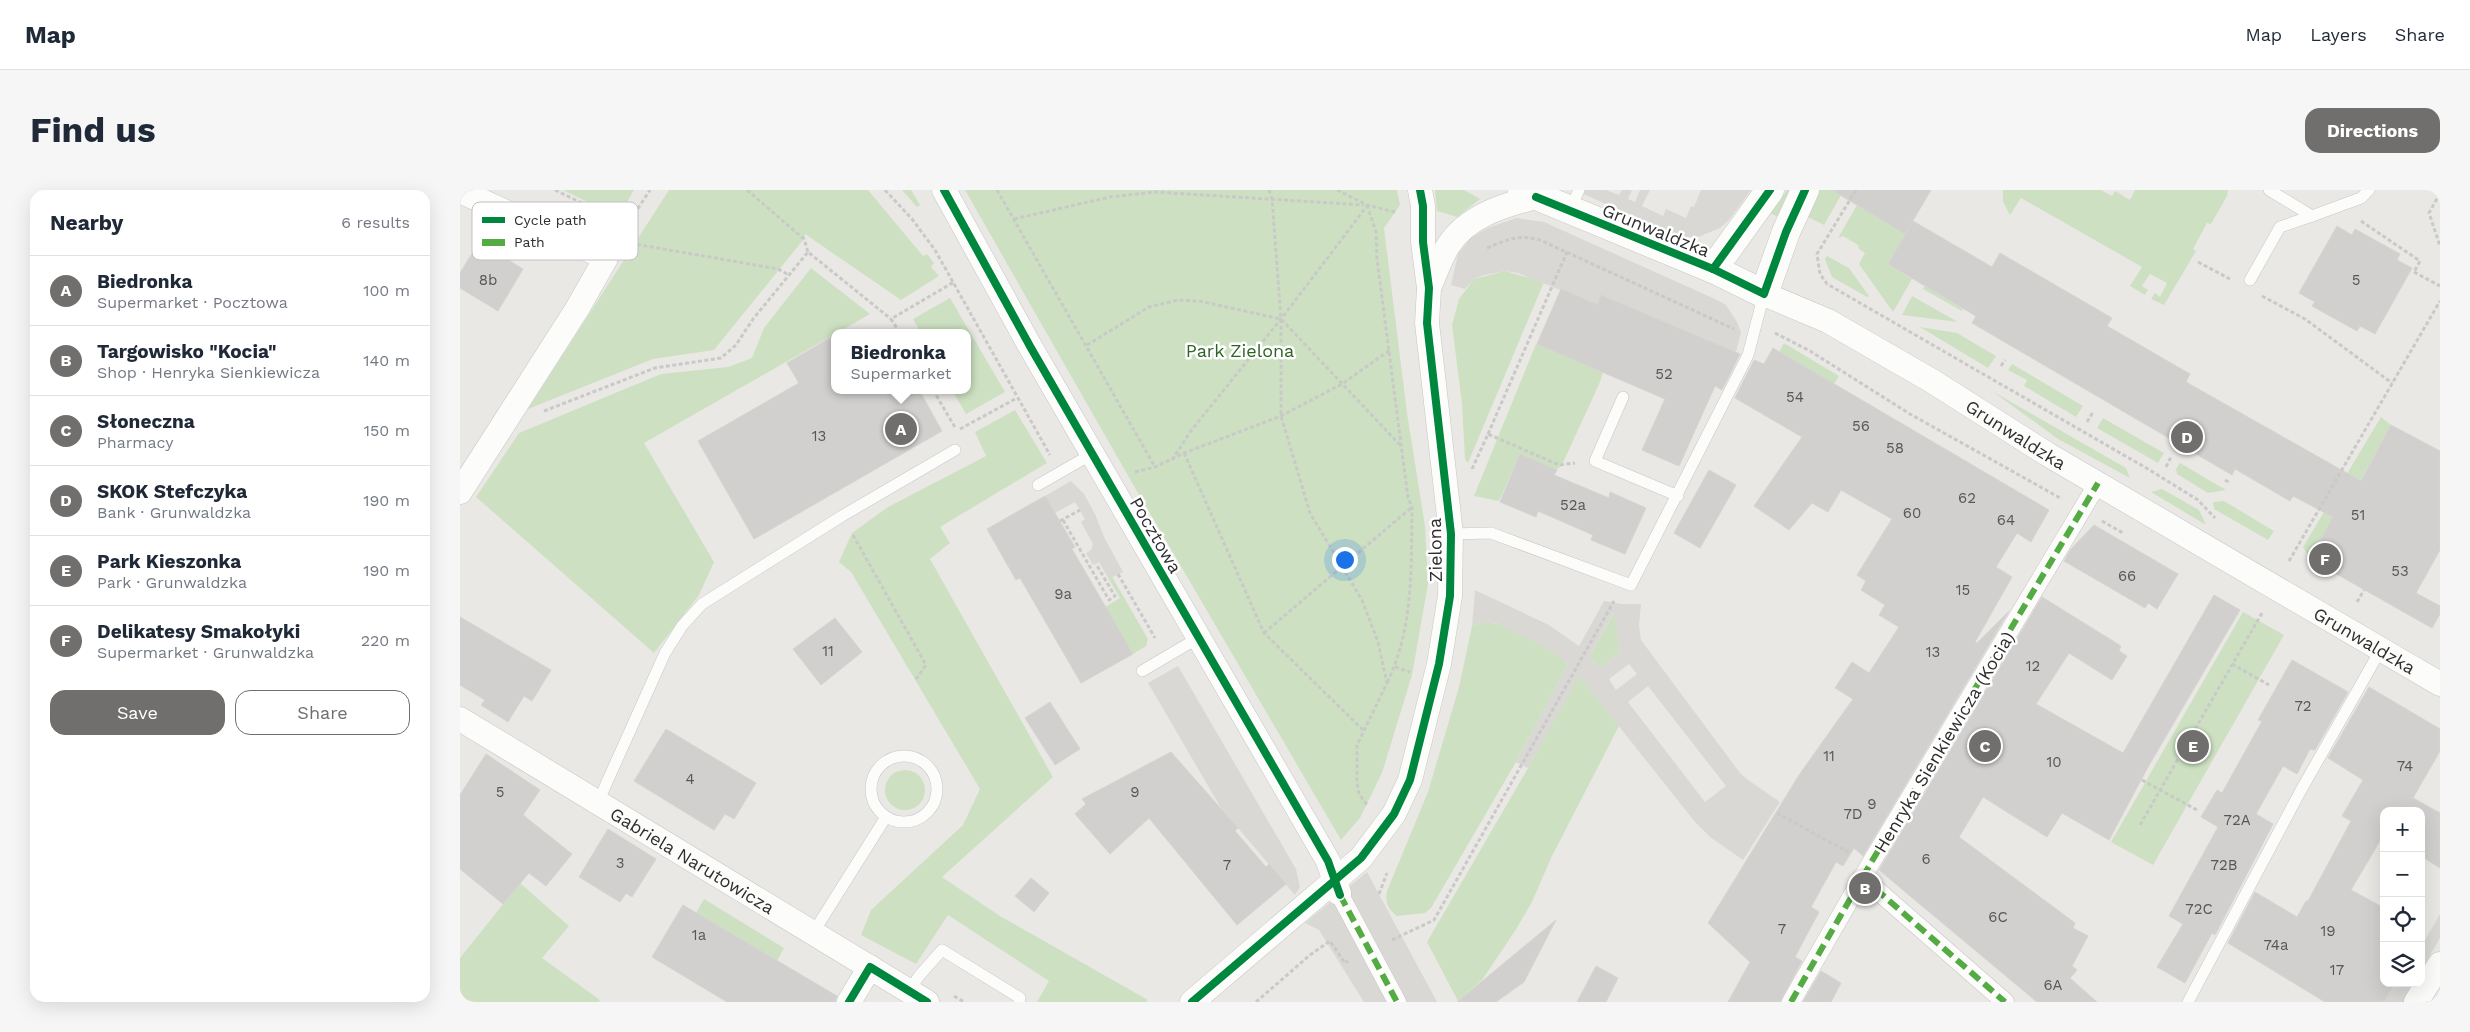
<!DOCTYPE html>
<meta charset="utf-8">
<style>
:root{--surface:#fff;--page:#f6f6f7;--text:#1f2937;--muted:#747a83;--line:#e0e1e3;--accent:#706f6e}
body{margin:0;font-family:"Work Sans",sans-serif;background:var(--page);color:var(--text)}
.controls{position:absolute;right:15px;bottom:15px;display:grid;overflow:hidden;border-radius:10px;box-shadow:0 5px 20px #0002}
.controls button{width:45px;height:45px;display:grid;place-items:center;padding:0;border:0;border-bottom:1px solid var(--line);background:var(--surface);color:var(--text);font:25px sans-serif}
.you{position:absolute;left:884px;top:369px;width:18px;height:18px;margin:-12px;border:4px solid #fff;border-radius:50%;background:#1a73e8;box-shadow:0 0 0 8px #1a73e833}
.badge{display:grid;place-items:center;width:32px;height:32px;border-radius:50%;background:var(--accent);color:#fff;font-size:16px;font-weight:700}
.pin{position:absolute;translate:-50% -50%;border:2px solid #fff;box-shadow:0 1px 5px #0006}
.popup{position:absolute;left:371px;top:139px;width:140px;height:65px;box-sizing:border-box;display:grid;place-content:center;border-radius:10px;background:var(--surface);filter:drop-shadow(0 1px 4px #0005);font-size:16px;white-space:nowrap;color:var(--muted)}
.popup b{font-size:19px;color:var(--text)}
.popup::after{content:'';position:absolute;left:50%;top:100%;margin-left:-10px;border:10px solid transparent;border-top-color:var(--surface)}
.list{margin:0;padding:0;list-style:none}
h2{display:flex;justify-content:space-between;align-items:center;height:65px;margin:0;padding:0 20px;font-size:21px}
h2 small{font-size:16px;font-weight:400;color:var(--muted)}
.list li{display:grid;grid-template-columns:32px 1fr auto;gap:15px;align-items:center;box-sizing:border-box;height:70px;padding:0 20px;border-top:1px solid var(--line)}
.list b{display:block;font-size:19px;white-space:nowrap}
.list p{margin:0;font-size:16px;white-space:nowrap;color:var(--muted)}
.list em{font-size:16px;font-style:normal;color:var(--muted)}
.actions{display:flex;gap:10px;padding:15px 20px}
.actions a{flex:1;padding:11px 0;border:1px solid var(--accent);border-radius:15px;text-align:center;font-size:18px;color:var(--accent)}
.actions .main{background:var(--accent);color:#fff}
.icon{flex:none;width:28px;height:28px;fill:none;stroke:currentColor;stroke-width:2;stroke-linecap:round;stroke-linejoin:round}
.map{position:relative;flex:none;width:1980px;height:812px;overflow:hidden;border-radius:15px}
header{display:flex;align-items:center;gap:30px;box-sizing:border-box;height:70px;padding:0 25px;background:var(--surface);border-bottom:1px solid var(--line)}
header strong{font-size:24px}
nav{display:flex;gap:28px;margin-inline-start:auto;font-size:18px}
.intro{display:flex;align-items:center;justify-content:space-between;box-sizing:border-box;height:120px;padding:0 30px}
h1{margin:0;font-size:35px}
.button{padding:12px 22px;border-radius:15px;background:var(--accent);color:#fff;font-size:18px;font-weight:700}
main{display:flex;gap:30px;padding:0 30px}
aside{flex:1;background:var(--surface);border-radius:15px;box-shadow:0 5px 20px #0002}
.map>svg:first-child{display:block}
.green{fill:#cde1c2}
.plaza{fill:#dad8d5;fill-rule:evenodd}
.building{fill:#d2d0ce;stroke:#d5d4d1}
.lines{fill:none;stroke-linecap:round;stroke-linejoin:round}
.service-casing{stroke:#c7c6c7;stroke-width:12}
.pedestrian-casing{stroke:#c7c6c7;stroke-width:19}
.minor-casing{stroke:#c7c6c7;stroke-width:25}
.tertiary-casing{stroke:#c7c6c7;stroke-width:29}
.path{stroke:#c9c9c8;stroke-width:3;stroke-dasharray:4 2.5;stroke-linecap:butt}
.service{stroke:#fcfcfb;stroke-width:11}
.pedestrian{stroke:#fcfcfb;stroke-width:18}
.minor{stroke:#fcfcfb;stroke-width:24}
.tertiary{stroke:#fcfcfb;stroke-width:28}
.quiet{stroke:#54ab44;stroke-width:6;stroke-dasharray:12 6;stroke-linecap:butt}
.cycleway-casing{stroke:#fff;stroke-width:11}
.cycleway{stroke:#00873e;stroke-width:8}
.labels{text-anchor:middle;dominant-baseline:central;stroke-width:5;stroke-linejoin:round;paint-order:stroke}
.number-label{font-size:15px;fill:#585757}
.street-label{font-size:18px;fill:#2e2e2e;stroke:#fff}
.park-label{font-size:18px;fill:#2f6325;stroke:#fff}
.key{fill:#fff;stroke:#c0c0c0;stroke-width:1}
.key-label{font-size:14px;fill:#2e2e2e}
</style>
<header>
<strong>Map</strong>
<nav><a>Map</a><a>Layers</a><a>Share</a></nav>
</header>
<div class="intro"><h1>Find us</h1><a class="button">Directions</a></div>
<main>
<aside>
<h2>Nearby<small>6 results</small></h2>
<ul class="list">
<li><span class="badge">A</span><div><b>Biedronka</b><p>Supermarket · Pocztowa</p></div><em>100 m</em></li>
<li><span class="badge">B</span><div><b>Targowisko &quot;Kocia&quot;</b><p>Shop · Henryka Sienkiewicza</p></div><em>140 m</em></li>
<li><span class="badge">C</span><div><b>Słoneczna</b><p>Pharmacy</p></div><em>150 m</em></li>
<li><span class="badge">D</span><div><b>SKOK Stefczyka</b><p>Bank · Grunwaldzka</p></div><em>190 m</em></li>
<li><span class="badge">E</span><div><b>Park Kieszonka</b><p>Park · Grunwaldzka</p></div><em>190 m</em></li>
<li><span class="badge">F</span><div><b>Delikatesy Smakołyki</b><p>Supermarket · Grunwaldzka</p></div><em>220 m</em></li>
</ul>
<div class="actions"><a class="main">Save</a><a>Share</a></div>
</aside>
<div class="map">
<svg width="1980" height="812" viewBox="0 0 1980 812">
<rect width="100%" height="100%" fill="#eae8e5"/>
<g class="green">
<polygon points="103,0 174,0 158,27"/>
<polygon points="209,0 408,0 463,66 467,64 474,73 471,77 479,86 441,110 345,44 344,49 254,160 193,169 68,219"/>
<polygon points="442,0 451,0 460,15 457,17"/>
<polygon points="505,0 937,0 940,15 924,38 947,223 965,336 968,394 952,485 922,583 900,628 881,650 667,284"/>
<polygon points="975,0 1004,0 1020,9 997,27 977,21"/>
<polygon points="1327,0 1332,0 1318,27 1310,23"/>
<polygon points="1358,0 1384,0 1364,35 1344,25"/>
<polygon points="1543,0 1641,0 1652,6 1655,1 1670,10 1675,0 1768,0 1767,6 1751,34 1747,33 1733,59 1736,61 1704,115 1691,109 1695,103 1700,107 1707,93 1690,84 1682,96 1688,100 1685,105 1670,96 1682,77 1561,8 1550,25 1543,12"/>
<polygon points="1397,15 1446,44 1428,74 1452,89 1433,122 1399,74 1405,63 1399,59 1398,55 1383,46 1378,48"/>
<polygon points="1367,66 1389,78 1409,106 1407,107 1372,87 1365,69"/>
<polygon points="351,78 410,124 184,253 254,372 239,405 194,463 16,307 59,243 201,184 268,177 292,168 304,138"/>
<polygon points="1045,81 1084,92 1008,273 1005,269 1002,214 992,135 999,109 1014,89"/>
<polygon points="1465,96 1503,119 1502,121 1463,99"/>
<polygon points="1452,106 1498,132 1442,125"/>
<polygon points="490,108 545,202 506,224 492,200 507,200 507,143 461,143 453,129"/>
<polygon points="1460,137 1497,143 1536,166 1528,178"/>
<polygon points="1324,153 1379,186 1374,194 1319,162"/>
<polygon points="1076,154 1143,182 1140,192 1102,275 1096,280 1060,264 1039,311 1014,306"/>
<polygon points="1552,174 1623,216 1616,227 1564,196 1567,190 1548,180"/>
<polygon points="1532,201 1666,278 1670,288 1598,249"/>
<polygon points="555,220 587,273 480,337 490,353 470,369 593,587 482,687 540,726 688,810 686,812 577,812 589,791 488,725 456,774 401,745 411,720 503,635 520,599 391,382 379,372 392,343 428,317 526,266 515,242"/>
<polygon points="1921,227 1931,235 1887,315 1880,316 1850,369 1843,357"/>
<polygon points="1643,228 1704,263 1698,273 1637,238"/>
<polygon points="1720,273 1766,300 1748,303 1717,284 1716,279"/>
<polygon points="1702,299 1739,320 1746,335 1691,302"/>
<polygon points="1764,311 1814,341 1808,350 1754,319 1753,312"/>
<polygon points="651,385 688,449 686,456 673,464 645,417 660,408 647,386"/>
<polygon points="1155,421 1160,462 1140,478 1129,467"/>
<polygon points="1783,422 1824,445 1693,675 1651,652"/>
<path d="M1023,432C1047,431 1091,458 1108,474L1056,572L971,718L965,723L937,726C928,719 925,713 927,701L968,602L999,497L1012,436Z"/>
<polygon points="1119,485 1159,536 1091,668 1072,712 1055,741 1022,790 998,811 967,752 1068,578"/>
<circle cx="445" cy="600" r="20"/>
<polygon points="60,693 109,736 82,768 140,810 139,812 0,812 0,768"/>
<polygon points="244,709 324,758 317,771 236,723"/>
</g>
<g class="plaza">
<polygon points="1115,0 1146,0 1159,5 1162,0 1172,0 1168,9 1175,12 1180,0 1190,0 1182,16 1203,26 1206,19 1226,28 1231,16 1234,17 1241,0 1291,0 1269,30 1260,38 1238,47 1226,47 1199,38"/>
<polygon points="1056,28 1084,32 1255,109 1266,115 1277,132 1281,142 1276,162 1141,105 1138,115 1058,83 1045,81 1024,85 1014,89 1005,99 991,95 998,64 1011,48 1028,38"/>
<polygon points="611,291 624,304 635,324 644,347 663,382 653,387 647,386 639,372 633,375 626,363 631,360 633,354 621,332 625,329 615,312 595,323 585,306"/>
<path d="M1015,400L1089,435L1119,456L1144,411L1162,414H1181L1179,435L1181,450L1280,583L1288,590L1320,612L1283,670L1250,647L1235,632L1119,486L1068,578L1056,572L1108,474L1087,458L1036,433L1023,432L1012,436ZM1154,422L1160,462L1140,478L1129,467ZM1169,474L1177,484L1156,500L1149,489ZM1188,496L1266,596L1245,612L1168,512Z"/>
<polygon points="718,476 836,679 840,697 835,705 761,618 688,493"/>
<polygon points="907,682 977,812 904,812 859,740 845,733"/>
<polygon points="1980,724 1980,748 1961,781 1961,757"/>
<polygon points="1940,793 1954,793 1944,812 1924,812 1934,796 1937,798"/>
</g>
<g class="building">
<polygon points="1372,0 1471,0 1445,44"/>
<polygon points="1453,31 1532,77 1540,63 1652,128 1647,136 1730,184 1726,192 1901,291 1931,235 1980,261 1980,360 1956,403 1980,416 1980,424 1972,438 1850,369 1873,327 1833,306 1830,311 1775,279 1772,285 1512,133 1516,126 1428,74"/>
<polygon points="1877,36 1892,45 1895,39 1940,64 1937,70 1952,78 1915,144 1900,136 1897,141 1852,116 1855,112 1839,103"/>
<polygon points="19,52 63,79 38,121 0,98 0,83"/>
<polygon points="1101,99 1138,115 1141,105 1280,164 1262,200 1255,196 1219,276 1182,260 1205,209 1077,154"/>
<polygon points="375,145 375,200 459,200 482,241 294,349 238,251 339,193 327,173"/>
<polygon points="1313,158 1589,320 1571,352 1557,343 1536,377 1552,387 1515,452 1517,453 1549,421 1403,666 1394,658 1383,676 1376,672 1351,717 1359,722 1335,767 1342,771 1320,812 1268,812 1290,772 1248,733 1339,585 1393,509 1375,498 1392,472 1409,483 1439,437 1419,425 1425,415 1401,400 1406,391 1397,385 1432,329 1381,300 1368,322 1352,313 1329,340 1294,316 1342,247 1275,208 1294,170 1304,174"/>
<polygon points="1060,264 1097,280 1094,285 1149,308 1150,302 1186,318 1165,364 1131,350 1133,345 1078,321 1076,327 1040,312"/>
<polygon points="1249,280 1276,295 1240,358 1214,343"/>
<polygon points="585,306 615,357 612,359 673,464 621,493 560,388 556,390 527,339"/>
<polygon points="1634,335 1718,384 1697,419 1688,413 1685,418 1604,371 1611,359"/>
<polygon points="1754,405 1780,420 1688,577 1649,650 1602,623 1587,647 1523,607 1499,647 1615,733 1613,738 1628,746 1612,776 1617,780 1610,788 1637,812 1577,812 1419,680 1582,407 1661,456 1659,461 1667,466 1652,490 1609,463 1576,514 1663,563"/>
<polygon points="0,427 91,480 72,511 64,506 48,532 21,515 25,510 0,495"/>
<polygon points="375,428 402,462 361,495 333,459"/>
<polygon points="1832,470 1888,502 1855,560 1850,559 1837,584 1823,576 1796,624 1813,634 1755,745 1752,743 1725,793 1697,777 1723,734 1709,726 1758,637 1741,627 1757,600 1762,603 1802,531 1798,530"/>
<polygon points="1909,497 1980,539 1980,561 1953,608 1980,623 1980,678 1961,666 1961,621 1924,621 1924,644 1891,700 1924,718 1924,793 1935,793 1924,812 1865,812 1768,753 1795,702 1837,727 1846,711 1848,711 1891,631 1882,626 1903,590 1868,568"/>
<polygon points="590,512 620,559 595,575 565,528"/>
<polygon points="206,539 296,593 274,629 265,624 254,640 174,591"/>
<polygon points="711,562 778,638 775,641 806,677 809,674 826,694 777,735 689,628 650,664 615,624 626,614 622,609"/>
<polygon points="26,564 80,600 63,625 112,664 86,696 69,683 43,714 0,679 0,605"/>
<polygon points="148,639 196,669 172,707 166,703 160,712 119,687"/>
<polygon points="571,688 589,703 574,722 555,706"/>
<polygon points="223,715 377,806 375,812 267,812 192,767"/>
<polygon points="1096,730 1064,792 1036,812 997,812"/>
<polygon points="1136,776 1158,788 1146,812 1117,812"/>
<polygon points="1361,781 1381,793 1371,812 1343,812"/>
</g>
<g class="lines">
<g class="service-casing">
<g id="service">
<polyline points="1809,0 1852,26 1901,8 1909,0"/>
<polyline points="1110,19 1119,0"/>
<polyline points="1790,90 1820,37 1852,26"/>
<polyline points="1163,207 1135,271 1218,306"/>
<polyline points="578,295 632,264"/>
<polyline points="991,344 1031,343 1171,395 1288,165 1304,104"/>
<polyline points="682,481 738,448"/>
<circle cx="444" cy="599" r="33"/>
<polyline points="138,612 205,463 222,436 242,414 382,326 495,260"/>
<polyline points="353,743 426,627"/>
<polyline points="449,801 459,786 482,760 560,808 559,812"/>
<polyline points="1728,812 1840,602 1921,459"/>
</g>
</g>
<g class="pedestrian-casing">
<g id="pedestrian">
<polyline points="1402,687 1545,812"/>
<polyline points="880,705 937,812"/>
<polyline points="1331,812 1412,671 1638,293"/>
</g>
</g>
<g class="minor-casing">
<g id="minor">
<polyline points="484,0 571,158 868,671 879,703"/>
<polyline points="0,1 146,68 117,119 0,302"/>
<path d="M969,98C975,85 980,69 988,56C1007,26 1044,15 1076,7"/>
<path id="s1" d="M1304,104L1368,131L1472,191L1587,264L1980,494"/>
<path id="s2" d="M0,529L467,812"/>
<polyline points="389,812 410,777"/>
<polyline points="732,812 901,668 934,624 950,590 979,474 990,406 991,344 967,133 969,98 963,52 963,16 960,0"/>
<polyline points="1956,812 1980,774"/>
</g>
</g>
<g class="tertiary-casing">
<g id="tertiary">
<polyline points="1062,0 1253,79 1304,104 1326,42 1345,0"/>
<polyline points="1253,79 1310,0"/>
</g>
</g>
<g class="path">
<polyline points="95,0 155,29 175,54"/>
<polyline points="287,0 344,49 348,62"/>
<polyline points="425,0 452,29 475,60 590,265"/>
<polyline points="537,0 695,277"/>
<polyline points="809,0 812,9 821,129 821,226 850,323 902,410 918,452 927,493 897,555 897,592 899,604 907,615"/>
<polyline points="877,0 907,15 935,22"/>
<polyline points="1396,0 1357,64 1360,84 1367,94 1688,279 1738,310 1755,328"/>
<polyline points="1980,3 1969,23 1980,56"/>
<path d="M907,15L916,42L917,69L948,308L952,317C951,376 954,438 927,493"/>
<polyline points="554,29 650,7 695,2 904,15"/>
<polyline points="1901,31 1960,71 1954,82"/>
<polyline points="160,46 190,0"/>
<polyline points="171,56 175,54 318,79 329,85"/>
<path d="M1027,58C1045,50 1060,44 1080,50L1274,139"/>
<polyline points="1738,72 1770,89"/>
<polyline points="1954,82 1980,96"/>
<polyline points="1802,106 1845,129 1932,193"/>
<polyline points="440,143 431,129 494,92"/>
<polyline points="1315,143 1350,161 1450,224 1602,309"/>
<polyline points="627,155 689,117 718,110 739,111 821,129 941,256"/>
<polyline points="1541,176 1545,170"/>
<polyline points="473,200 496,239"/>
<polyline points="84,221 195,178 261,168 276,155 293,129 348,62 431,129"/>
<polyline points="1627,232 1633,222"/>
<polyline points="500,239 557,208"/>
<polyline points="1028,244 1107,62"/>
<polyline points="724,263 804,443 904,541"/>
<polyline points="712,270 730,242 821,129 907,16"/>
<polyline points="1706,277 1711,267"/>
<polyline points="1012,279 1028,244 1099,275 1115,273"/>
<polyline points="675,282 695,277 724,263 821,226 882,194 930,160"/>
<polyline points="1765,290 1770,293"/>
<polyline points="603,330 649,410 655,406 636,374"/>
<polyline points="600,331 620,320"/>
<polyline points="1642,331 1663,343"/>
<polyline points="393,345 466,475 456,489"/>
<polyline points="1829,371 1980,111"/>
<polyline points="658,384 695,448"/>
<polyline points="1897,412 1904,400"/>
<polyline points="804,443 952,317"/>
<polyline points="1772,474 1809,495"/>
<polyline points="935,477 950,482"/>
<polyline points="1682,590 1737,620"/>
<polyline points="1317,623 1390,663"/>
<polyline points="1680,635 1802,423"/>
<polyline points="919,704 927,683"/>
<polyline points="932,750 974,730 1154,411"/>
<polyline points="494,806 504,812"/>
<polyline points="796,812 850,765 870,751 885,773 888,771"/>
</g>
<use href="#service" class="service"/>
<use href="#pedestrian" class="pedestrian"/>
<use href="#minor" class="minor"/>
<use href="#tertiary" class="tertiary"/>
<g class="quiet">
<polyline points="1402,687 1545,812"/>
<polyline points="880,705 937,812"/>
<polyline points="1331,812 1412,671 1638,293"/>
</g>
<g class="cycleway-casing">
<g id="cycleway">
<polyline points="484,0 571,158 868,671 880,705"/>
<polyline points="1076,7 1253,79 1304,104 1326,42 1345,0"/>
<polyline points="1253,79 1310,0"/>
<polyline points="389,812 410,777 467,812"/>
<polyline points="732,812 901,668 934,624 950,590 979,474 990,406 991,344 967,133 969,98 963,52 963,16 960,0"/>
</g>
</g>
<use href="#cycleway" class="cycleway"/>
</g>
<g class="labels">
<g class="number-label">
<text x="28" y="90">8b</text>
<text x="1896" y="90">5</text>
<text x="1204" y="184">52</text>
<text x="1335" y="207">54</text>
<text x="1401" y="236">56</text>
<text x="359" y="246">13</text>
<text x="1435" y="258">58</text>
<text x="1507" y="308">62</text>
<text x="1113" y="315">52a</text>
<text x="1452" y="323">60</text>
<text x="1898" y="325">51</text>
<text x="1546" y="330">64</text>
<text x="1940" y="381">53</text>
<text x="1667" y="386">66</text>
<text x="1503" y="400">15</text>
<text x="603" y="404">9a</text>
<text x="368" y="461">11</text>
<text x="1473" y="462">13</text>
<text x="1573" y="476">12</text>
<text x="1843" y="516">72</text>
<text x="1369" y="566">11</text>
<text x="1594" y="572">10</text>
<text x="1945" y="576">74</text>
<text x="230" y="589">4</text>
<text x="40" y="602">5</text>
<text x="675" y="602">9</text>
<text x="1412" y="614">9</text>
<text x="1393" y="624">7D</text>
<text x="1777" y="630">72A</text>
<text x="1466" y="669">6</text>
<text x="160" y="673">3</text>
<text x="767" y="675">7</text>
<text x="1764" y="675">72B</text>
<text x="1739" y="719">72C</text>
<text x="1538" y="727">6C</text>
<text x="1322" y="739">7</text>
<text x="1868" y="741">19</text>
<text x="239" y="745">1a</text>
<text x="1816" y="755">74a</text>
<text x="1877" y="780">17</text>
<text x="1593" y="795">6A</text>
</g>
<g class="street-label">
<text transform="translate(1196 40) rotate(22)">Grunwaldzka</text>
<text stroke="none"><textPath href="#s1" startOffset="289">Grunwaldzka</textPath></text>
<text transform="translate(696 345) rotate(60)">Pocztowa</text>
<text transform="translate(975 360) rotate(-91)">Zielona</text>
<text stroke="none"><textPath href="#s1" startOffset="694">Grunwaldzka</textPath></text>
<text transform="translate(1484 552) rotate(-59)">Henryka Sienkiewicza (Kocia)</text>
<text stroke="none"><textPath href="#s2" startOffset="272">Gabriela Narutowicza</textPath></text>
</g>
<g class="park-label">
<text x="780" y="160">Park Zielona</text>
</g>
</g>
<rect x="12" y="12" width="166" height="58" rx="8" class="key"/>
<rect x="22" y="27" width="23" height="6" fill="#00873e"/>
<rect x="22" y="49" width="23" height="7" fill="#54ab44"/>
<g class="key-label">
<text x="54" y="35">Cycle path</text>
<text x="54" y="57">Path</text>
</g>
</svg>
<div class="controls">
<button>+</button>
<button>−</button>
<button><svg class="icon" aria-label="locate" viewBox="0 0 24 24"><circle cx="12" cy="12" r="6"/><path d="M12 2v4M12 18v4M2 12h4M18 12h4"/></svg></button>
<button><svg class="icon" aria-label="layers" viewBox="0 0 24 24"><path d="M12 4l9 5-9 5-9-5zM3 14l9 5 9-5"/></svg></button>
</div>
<div class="you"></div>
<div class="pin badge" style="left:441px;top:239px">A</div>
<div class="popup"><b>Biedronka</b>Supermarket</div>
<div class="pin badge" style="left:1405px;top:698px">B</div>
<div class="pin badge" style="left:1525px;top:556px">C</div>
<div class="pin badge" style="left:1727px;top:247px">D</div>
<div class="pin badge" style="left:1733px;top:556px">E</div>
<div class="pin badge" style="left:1865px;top:369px">F</div>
</div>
</main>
